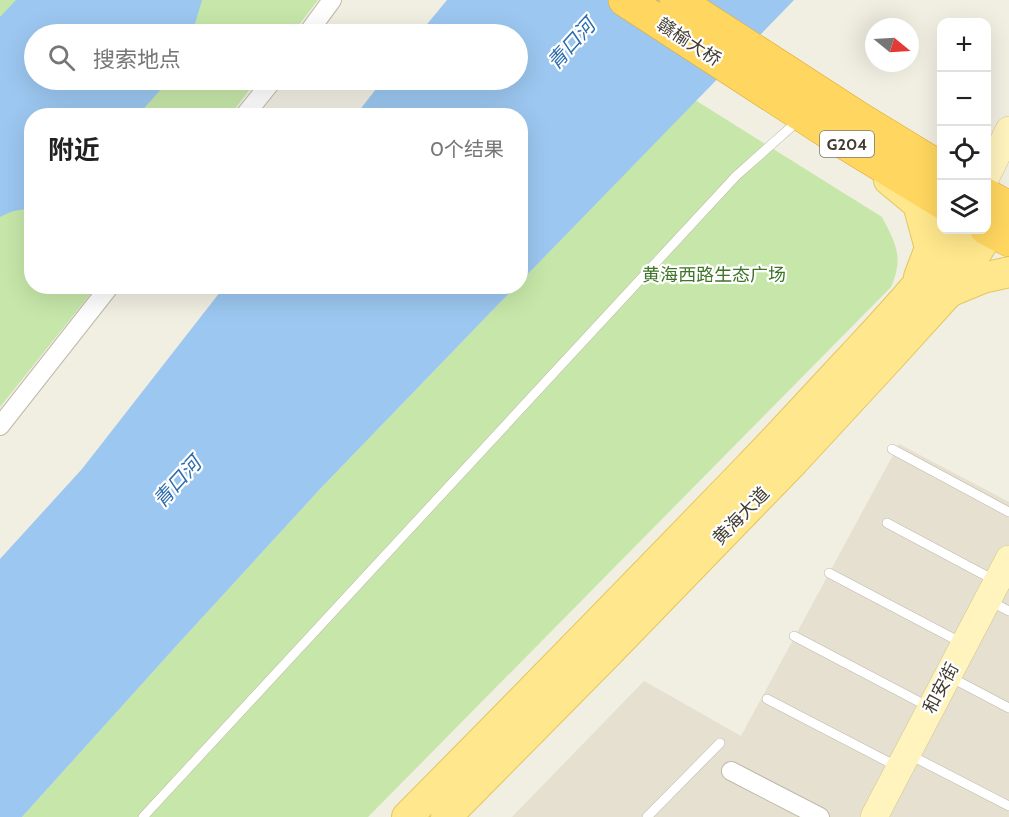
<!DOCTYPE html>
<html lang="zh">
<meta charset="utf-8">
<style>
:root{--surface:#fff;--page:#f2f2f2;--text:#222;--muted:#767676;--line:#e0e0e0}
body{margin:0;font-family:Cabin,"Noto Sans SC",sans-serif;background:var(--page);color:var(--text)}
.controls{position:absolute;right:18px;top:18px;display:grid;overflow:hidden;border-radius:12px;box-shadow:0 6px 24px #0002}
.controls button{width:54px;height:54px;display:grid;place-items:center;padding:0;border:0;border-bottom:2px solid var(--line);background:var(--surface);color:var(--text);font:30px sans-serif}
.compass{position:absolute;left:865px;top:18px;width:54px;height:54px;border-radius:50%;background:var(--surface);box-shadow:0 6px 24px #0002;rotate:108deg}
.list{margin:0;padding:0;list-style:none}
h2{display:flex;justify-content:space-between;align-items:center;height:78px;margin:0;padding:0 24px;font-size:26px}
h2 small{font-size:20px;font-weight:400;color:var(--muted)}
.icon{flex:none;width:33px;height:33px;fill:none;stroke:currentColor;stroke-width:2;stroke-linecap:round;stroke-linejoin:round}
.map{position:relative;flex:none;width:1009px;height:817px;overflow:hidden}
.search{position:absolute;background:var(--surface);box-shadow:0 6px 24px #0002;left:24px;top:24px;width:504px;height:66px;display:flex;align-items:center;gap:15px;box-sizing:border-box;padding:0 21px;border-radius:33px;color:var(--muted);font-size:22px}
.panel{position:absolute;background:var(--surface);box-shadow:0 6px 24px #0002;left:24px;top:108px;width:504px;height:186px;border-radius:24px}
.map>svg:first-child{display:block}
.residential{fill:#e5e0d0}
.green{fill:#c6e7a9}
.water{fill:#9cc7f0}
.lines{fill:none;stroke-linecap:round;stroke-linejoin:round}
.lane-casing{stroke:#bfb9a7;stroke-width:10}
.street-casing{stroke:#bfb9a7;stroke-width:20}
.secondary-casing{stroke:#d2c690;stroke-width:28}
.primary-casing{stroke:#e4c65d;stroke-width:32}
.highway-casing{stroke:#deab2e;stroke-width:34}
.lane{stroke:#fff;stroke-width:9}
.street{stroke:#fff;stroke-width:18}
.secondary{stroke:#fff4be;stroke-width:27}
.primary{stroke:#ffe78d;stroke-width:30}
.highway{stroke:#ffd65f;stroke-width:33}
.labels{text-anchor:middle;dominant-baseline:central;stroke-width:4.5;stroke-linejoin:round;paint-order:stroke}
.shield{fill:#fff;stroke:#7b7770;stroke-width:1.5}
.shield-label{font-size:16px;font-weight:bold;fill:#423d32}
.street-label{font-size:18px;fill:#423d32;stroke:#fff}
.park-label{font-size:18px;fill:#3d7426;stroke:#fff}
.water-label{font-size:20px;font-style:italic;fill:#2c6dae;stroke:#fff}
</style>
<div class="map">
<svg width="1009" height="817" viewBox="0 0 1009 817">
<rect width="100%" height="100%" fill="#f1eee2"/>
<polygon class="residential" points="899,444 1009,502 1009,817 512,817 644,681 741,736"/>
<g class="green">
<polygon points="0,0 318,0 292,34 34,34 34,80 257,80 230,115 32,116 32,286 96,287 0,407"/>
<path d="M695,100L882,217C896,244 904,257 891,287L368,817H22L178,644L321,488L515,287L520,286L521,281Z"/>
</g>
<g class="water">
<path d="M16,0H202L192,34H34V80H173L163,87L138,115L32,116L31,209C19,209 11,211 0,217V17Z"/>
<polygon points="447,0 794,0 521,281 520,116 355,116 383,80 518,80 518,34 419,34"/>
<polygon points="224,287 515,287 321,488 178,644 22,817 0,817 0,559 82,469"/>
</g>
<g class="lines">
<g class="lane-casing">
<g id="lane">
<polyline points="892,449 1009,512"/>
<polyline points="887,523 994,580"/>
<polyline points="829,573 962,643"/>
<polyline points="990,601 1009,611"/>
<polyline points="794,636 929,707"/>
<polyline points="950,677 1009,708"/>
<polyline points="767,699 898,767"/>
<polyline points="910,755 1009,806"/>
<polyline points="143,817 736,176 799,120"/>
<polyline points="647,817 720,743"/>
</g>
</g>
<g class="street-casing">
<g id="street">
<polyline points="307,34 332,0"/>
<polyline points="244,116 273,80"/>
<polyline points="0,426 110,286"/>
<polyline points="731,771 820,817"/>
</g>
</g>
<g class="secondary-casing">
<g id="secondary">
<polyline points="986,177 1009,130"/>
<polyline points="874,817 1009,559"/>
</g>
</g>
<g class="primary-casing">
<g id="primary">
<polyline points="889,180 918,204 930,248 919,277"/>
<polyline points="949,292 983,278 1009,272"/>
<path d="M407,817C522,701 636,584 749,467C785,430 819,392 854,355C891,315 929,275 958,230"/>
<polyline points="446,817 610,651 794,461 891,356 949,292 966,270 986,237 1001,209"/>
</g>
</g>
<g class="highway-casing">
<g id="highway">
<polyline points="625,0 845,143 942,202"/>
<polyline points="676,0 860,119 942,169"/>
<polyline points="986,195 1009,208"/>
<polyline points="986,228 1009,240"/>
</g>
</g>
<use href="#lane" class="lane"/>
<use href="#street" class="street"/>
<use href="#secondary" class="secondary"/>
<use href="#primary" class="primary"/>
<use href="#highway" class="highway"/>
</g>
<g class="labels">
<rect class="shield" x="820" y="131" width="54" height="26" rx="4.5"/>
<g class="shield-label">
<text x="847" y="144">G204</text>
</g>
<g class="street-label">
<text transform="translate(689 42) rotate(33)">赣榆大桥</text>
<text transform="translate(741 516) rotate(-46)">黄海大道</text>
<text transform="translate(941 688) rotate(-62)">和安街</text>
</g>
<g class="park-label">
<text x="714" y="275">黄海西路生态广场</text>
</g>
<g class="water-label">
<text transform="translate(571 44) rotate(-48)">青口河</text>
<text transform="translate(177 482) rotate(-48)">青口河</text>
</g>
</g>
</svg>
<div class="controls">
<button>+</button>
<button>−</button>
<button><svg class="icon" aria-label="locate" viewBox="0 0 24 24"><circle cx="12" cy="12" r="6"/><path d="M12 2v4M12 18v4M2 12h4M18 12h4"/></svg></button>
<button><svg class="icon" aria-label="layers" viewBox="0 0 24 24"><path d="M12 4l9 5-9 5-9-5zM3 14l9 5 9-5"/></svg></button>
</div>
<svg class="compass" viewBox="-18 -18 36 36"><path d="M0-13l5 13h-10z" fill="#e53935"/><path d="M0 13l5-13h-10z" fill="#767676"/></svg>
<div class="search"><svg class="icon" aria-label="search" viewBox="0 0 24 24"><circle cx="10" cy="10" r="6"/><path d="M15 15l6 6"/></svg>搜索地点</div>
<section class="panel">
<h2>附近<small>0个结果</small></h2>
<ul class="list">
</ul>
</section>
</div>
